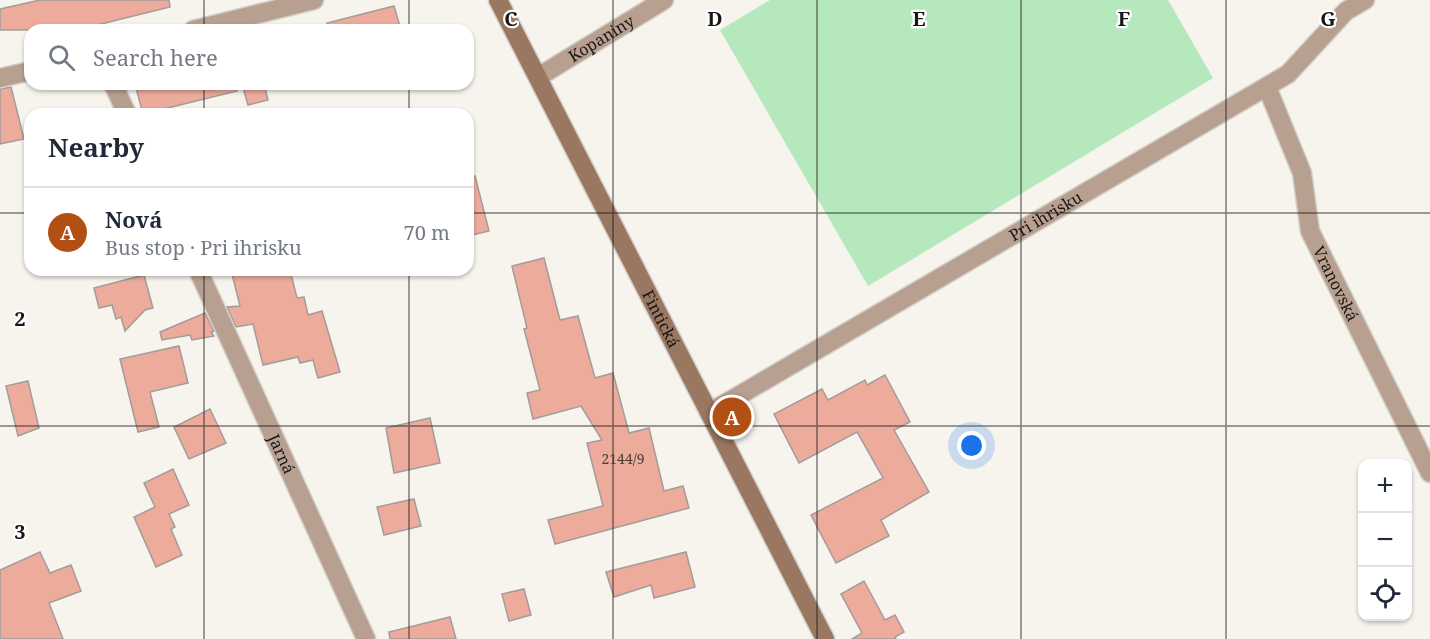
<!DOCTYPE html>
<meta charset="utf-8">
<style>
:root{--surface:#fff;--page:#f2f2f3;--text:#1f2937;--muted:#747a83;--line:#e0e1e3;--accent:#b24f15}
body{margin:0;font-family:"Noto Serif",serif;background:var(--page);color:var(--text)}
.controls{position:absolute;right:18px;bottom:18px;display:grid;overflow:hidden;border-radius:12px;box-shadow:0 2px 4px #0004}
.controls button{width:54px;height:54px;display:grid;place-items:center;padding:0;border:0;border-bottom:2px solid var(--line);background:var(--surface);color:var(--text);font:30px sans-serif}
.you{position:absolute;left:972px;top:446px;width:21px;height:21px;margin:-15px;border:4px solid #fff;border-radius:50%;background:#1a73e8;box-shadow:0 0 0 9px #1a73e833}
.badge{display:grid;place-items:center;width:39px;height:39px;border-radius:50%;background:var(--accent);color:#fff;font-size:20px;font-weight:700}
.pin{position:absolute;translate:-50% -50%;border:3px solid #fff;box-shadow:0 2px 6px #0006}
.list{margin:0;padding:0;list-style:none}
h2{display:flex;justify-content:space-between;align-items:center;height:78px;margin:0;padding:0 24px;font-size:26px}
h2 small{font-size:20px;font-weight:400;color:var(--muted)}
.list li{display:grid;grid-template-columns:39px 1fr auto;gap:18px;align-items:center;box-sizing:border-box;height:90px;padding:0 24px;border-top:2px solid var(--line)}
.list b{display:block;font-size:22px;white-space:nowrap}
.list p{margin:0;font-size:20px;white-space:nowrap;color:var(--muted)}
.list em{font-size:20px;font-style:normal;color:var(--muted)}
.icon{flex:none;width:33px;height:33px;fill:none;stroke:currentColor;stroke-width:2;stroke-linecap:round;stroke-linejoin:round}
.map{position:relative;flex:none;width:1430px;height:639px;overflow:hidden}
.search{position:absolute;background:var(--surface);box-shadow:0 2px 4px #0004;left:24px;top:24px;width:450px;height:66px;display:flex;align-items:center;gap:15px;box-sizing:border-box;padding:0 21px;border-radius:18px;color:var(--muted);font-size:22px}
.panel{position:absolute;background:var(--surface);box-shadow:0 2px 4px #0004;left:24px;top:108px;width:450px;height:168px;border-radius:18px}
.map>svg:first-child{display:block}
.green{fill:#b6e8bd}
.building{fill:#ecab9b;stroke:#a39c9a;stroke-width:1.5}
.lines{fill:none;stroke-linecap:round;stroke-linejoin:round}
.street-casing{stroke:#d3d0ca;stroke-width:21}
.secondary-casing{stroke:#d3d0ca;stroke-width:21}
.street{stroke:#b8a090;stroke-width:18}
.secondary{stroke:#9a7760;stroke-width:18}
.grid{fill:none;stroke:#191715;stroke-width:1.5;stroke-opacity:0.55}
.labels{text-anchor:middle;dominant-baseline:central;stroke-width:4.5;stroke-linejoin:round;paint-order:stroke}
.number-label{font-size:14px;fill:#4e3c36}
.street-label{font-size:16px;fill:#191715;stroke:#fff}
.grid-label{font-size:20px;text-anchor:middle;font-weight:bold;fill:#191715;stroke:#fff;stroke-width:4.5;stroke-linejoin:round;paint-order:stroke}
</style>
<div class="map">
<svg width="1430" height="639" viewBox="0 0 1430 639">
<rect width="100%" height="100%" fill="#f7f3ed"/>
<polygon class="green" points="770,0 1168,0 1213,78 868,286 720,30"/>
<g class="building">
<polygon points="40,0 169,0 170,7 77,30 0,30 0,9"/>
<polygon points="394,6 401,30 327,30 327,23"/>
<polygon points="135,84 236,84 237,91 143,114"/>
<polygon points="242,84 264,84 268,100 248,105"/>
<polygon points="11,87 24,139 0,144 0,89"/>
<polygon points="475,176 489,231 468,236 468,177"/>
<polygon points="544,258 560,320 578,316 595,378 613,373 629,433 649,428 664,491 683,486 689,508 555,544 548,520 603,506 587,443 602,440 581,406 533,419 527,393 540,390 524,329 527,328 512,266"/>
<polygon points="231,270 290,270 297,298 304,297 308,315 322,311 340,372 318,378 313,360 300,363 298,357 263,365 253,324 236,327 227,307 240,306"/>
<polygon points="144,275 153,308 145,310 125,331 121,317 116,319 112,305 99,308 94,288"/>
<polygon points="205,313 214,331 211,332 214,336 192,340 190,335 162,340 160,332"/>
<polygon points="179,346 188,383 150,392 159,427 138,432 120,359"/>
<polygon points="885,375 910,422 894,430 929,492 881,520 889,536 836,563 811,515 883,478 857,432 799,463 774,414 822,389 828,400 865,380 867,385"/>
<polygon points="28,381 39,428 18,436 6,386"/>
<polygon points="210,409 226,443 189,459 174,427"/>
<polygon points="430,418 440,463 394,473 386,428"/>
<polygon points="173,469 189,505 169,514 175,527 171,529 182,555 156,567 134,517 155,507 144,483"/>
<polygon points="414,499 421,526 384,535 377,507"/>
<polygon points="40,552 50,573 71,565 81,591 49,603 63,639 0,639 0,570"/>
<polygon points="686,552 695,587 654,598 651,585 614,597 606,572"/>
<polygon points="864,581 885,620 895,615 904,632 895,637 896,639 852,639 862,633 841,594"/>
<polygon points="524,589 531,615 509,621 502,594"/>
<polygon points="450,617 456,639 390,639 389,632"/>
</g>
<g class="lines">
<g class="street-casing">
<g id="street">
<polyline points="193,30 314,0"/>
<path id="s1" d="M538,77L664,0"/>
<polyline points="0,78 30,71"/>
<polyline points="113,84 127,114"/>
<path id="s2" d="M1267,87L1302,173L1310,231L1430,473"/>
<path id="s3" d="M198,270L366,639"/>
<path id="s4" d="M709,413L1288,74L1346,11L1365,0"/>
</g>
</g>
<g class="secondary-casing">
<g id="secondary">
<path id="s5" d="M498,0L825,639"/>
</g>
</g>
<use href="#street" class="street"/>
<use href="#secondary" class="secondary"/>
</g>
<path class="grid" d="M204,0V30M409,0V30M613,0V639M817,0V639M1021,0V639M1226,0V639M204,84V114M409,84V114M0,213H30M468,213H1430M204,270V639M409,270V639M0,426H1430"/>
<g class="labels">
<g class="number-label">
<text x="623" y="458">2144/9</text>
</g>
<g class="street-label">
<text stroke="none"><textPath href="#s1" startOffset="74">Kopaniny</textPath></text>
<text stroke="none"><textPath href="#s4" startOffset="390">Pri ihrisku</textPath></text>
<text stroke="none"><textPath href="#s2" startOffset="210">Vranovská</textPath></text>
<text stroke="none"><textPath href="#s5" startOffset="358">Fintická</textPath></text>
<text stroke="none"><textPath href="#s3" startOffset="202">Jarná</textPath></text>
</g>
</g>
<g class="grid-label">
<text x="511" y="26">C</text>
<text x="715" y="26">D</text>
<text x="919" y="26">E</text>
<text x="1124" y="26">F</text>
<text x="1328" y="26">G</text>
<text x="20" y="326">2</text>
<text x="20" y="539">3</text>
</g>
</svg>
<div class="controls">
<button>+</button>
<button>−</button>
<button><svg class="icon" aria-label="locate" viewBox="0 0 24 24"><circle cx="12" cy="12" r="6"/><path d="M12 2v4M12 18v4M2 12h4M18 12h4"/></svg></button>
</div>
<div class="you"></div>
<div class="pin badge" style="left:732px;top:417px">A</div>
<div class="search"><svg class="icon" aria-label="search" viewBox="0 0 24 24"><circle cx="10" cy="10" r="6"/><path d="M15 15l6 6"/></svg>Search here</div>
<section class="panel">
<h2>Nearby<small></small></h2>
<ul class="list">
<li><span class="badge">A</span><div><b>Nová</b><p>Bus stop · Pri ihrisku</p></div><em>70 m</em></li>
</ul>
</section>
</div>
